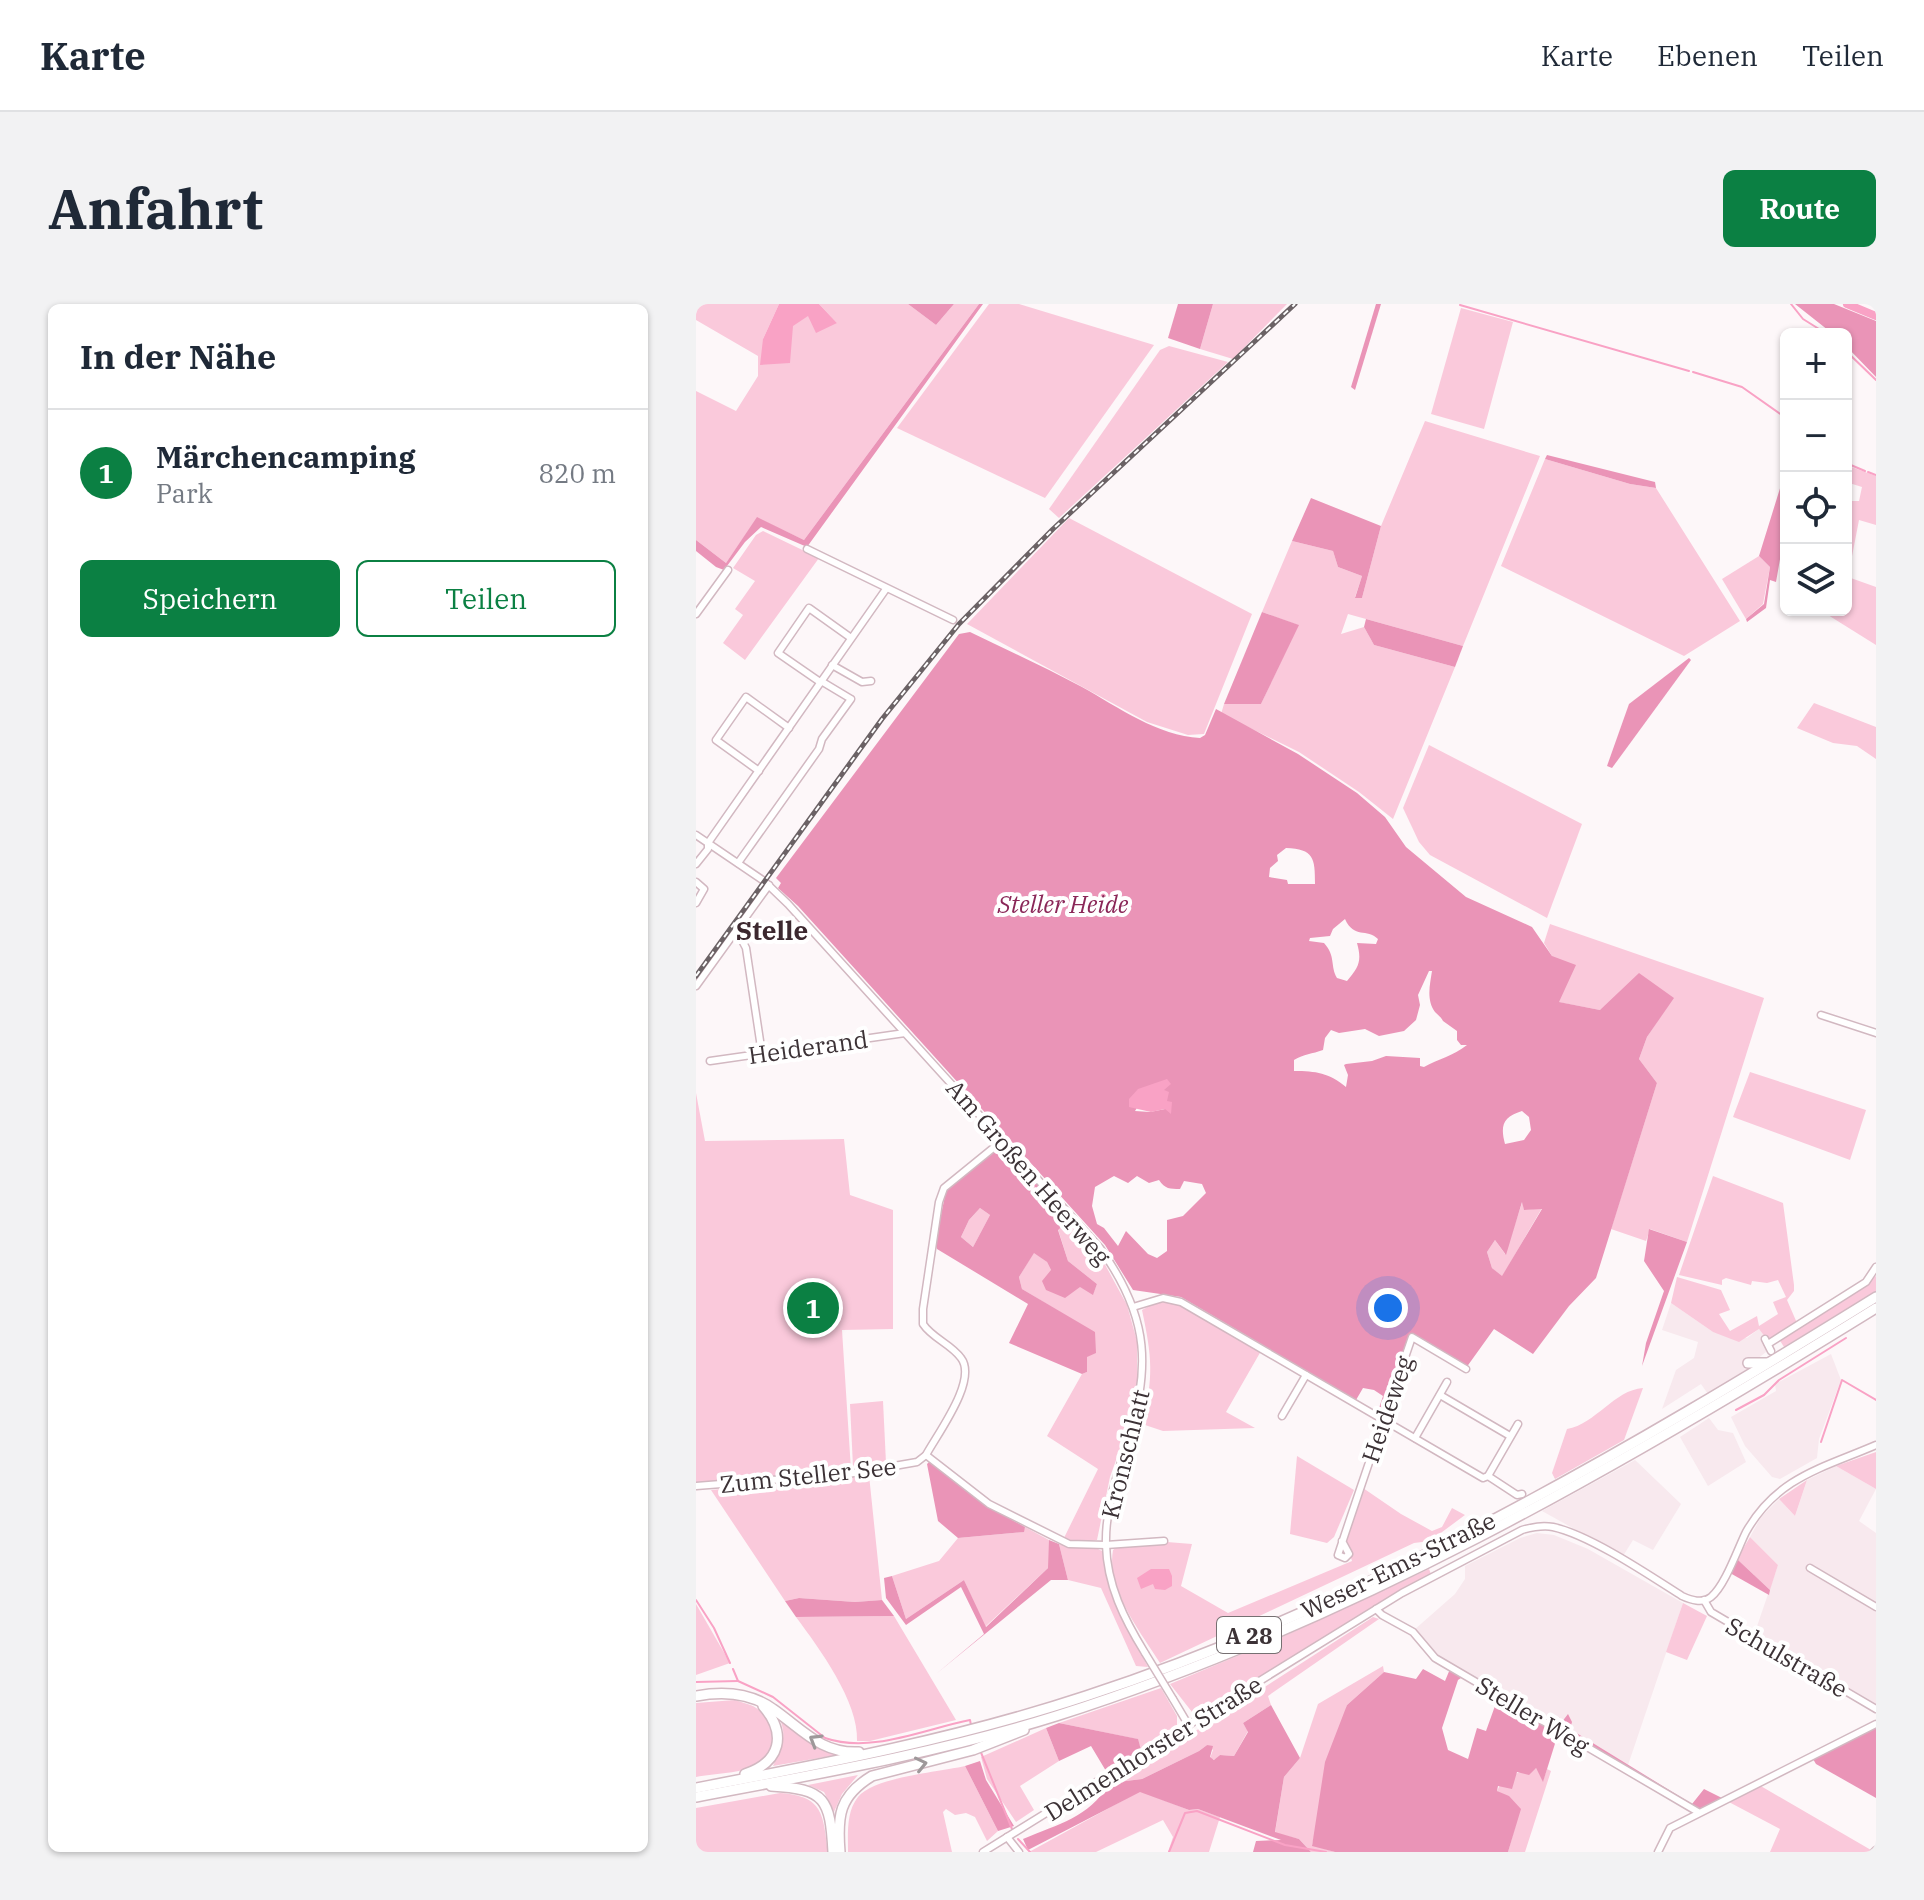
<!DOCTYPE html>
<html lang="de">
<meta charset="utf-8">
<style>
:root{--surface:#fff;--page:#f2f2f3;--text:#1f2937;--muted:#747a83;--line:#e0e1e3;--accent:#0b8043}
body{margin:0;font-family:"IBM Plex Serif",serif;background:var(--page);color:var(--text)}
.controls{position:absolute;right:24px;top:24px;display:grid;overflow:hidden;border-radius:12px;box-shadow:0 2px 6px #0004}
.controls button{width:72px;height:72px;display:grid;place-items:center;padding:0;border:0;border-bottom:2px solid var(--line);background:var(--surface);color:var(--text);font:40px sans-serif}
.you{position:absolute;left:692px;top:1004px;width:28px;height:28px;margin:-20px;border:6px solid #fff;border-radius:50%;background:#1a73e8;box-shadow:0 0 0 12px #1a73e833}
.badge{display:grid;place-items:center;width:52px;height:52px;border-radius:50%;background:var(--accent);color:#fff;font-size:26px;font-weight:700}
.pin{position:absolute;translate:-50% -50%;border:4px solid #fff;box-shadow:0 2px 8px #0006}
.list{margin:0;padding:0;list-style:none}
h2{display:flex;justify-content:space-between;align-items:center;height:104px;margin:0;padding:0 32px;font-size:34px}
h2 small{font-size:26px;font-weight:400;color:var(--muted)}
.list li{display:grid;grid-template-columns:52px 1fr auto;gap:24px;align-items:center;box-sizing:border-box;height:128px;padding:0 32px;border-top:2px solid var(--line)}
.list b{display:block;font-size:30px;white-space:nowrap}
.list p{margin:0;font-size:26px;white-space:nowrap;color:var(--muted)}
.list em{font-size:26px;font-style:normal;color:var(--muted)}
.actions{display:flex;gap:16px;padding:24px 32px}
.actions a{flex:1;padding:18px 0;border:2px solid var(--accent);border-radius:12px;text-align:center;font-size:28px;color:var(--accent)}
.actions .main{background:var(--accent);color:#fff}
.icon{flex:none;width:44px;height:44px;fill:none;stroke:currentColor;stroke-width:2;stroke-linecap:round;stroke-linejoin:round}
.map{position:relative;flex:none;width:1180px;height:1548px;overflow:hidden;border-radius:12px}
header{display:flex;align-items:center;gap:48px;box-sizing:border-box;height:112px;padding:0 40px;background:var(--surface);border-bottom:2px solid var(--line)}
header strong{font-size:38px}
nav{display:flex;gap:44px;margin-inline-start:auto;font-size:28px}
.intro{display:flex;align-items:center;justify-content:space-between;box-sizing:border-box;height:192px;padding:0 48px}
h1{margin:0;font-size:56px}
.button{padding:20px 36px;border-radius:12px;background:var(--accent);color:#fff;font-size:28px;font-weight:700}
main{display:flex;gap:48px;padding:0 48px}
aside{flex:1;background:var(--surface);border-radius:12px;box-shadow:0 2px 6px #0004}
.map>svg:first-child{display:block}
.built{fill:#f8e9ee}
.green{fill:#fac9db}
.forest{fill:#ea94b7;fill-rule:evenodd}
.water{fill:#f9a2c5}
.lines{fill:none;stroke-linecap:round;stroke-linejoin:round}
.stream{stroke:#f9a2c5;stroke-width:2}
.river{stroke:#f9a2c5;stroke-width:8}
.minor-casing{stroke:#d2b8c1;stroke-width:9}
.highway-casing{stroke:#d2b8c1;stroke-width:12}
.minor{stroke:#fff;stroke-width:6}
.highway{stroke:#fff;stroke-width:9}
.rail-casing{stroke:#6b6265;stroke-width:5}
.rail{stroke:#fff;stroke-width:2;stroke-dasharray:6;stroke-linecap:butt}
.minor-bridge-casing{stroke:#d2b8c1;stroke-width:9;stroke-linecap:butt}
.minor-bridge{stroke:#fff;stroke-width:6}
.oneway{stroke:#9e989a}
.labels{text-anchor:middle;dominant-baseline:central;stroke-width:8;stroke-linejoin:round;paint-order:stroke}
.shield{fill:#fff;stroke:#767072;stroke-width:2}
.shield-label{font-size:22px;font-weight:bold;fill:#3c3236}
.park-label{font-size:24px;font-style:italic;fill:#8a2758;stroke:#fff}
.street-label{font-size:24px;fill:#3c3236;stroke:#fff}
.neighbourhood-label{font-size:26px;font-weight:bold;fill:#3c282f;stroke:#fff}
</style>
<header>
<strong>Karte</strong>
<nav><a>Karte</a><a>Ebenen</a><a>Teilen</a></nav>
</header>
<div class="intro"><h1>Anfahrt</h1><a class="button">Route</a></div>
<main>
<aside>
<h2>In der Nähe<small></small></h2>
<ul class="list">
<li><span class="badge">1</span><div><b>Märchencamping</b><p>Park</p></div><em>820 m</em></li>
</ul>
<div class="actions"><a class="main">Speichern</a><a>Teilen</a></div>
</aside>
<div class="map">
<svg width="1180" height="1548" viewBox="0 0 1180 1548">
<rect width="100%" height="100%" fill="#fdf7f9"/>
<g class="built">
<polygon points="975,999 1017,1028 1051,1034 1063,1025 1072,1037 1070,1048 1051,1063 1053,1066 1012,1090 1005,1080 966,1105 980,1066 998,1054 1002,1038 966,1026"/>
<polygon points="1135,1050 1145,1076 1123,1135 1121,1154 1084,1175 1076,1173 1049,1142 1035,1113 1080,1087 1079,1080"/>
<polygon points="1013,1114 1022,1126 1037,1129 1050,1158 1012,1182 984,1133"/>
<polygon points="939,1156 985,1200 957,1246 937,1236 927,1252 846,1207"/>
<polygon points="1140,1162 1180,1185 1163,1217 1180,1229 1180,1403 1058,1331 1082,1261 1054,1233 1065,1213 1083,1195 1099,1212 1111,1176"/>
<polygon points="841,1229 858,1231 892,1245 987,1299 931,1464 739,1350 718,1326 759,1290 769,1275 769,1262 824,1234"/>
</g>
<g class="green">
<polygon points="0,0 83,0 67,35 113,11 141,19 123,0 212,0 240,21 258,0 283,0 108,236 61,214 30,259 0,236 0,87 40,107 62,72 62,52 0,16"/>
<polygon points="293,0 323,0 458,41 349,194 201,124"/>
<polygon points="517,0 591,0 537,55 504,45"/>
<polygon points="765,4 817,18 788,125 735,110"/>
<polygon points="473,42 532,58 363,214 353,205 464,46"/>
<polygon points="729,117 844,152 767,342 652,310 645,330 668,323 678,341 759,363 697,515 663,488 603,448 525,410 528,400 565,400 602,321 566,308 596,237 637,247 642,263 666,272 659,293 666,294 685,222"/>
<polygon points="849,155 934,180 960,184 1044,317 988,352 805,262"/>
<polygon points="1150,161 1180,172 1180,221 1163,216 1152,273 1180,283 1180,341 1124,306 1150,306 1150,197 1163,197 1166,183 1150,178"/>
<polygon points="373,214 556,310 508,430 492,431 451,418 271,320"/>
<polygon points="67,227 123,254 49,356 27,339 47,311 39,305 59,277 37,264 60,231"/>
<polygon points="1063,252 1074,263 1067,300 1050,315 1026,275"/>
<polygon points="1118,399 1180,423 1180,455 1161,442 1137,439 1101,424"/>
<polygon points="733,441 886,520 851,614 734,551 723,538 707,504"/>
<polygon points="854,620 1068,694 991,938 954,925 950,937 915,925 961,779 943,755 951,733 977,694 904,706 862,698 856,652 848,639"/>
<polygon points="1054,768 1170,806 1154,856 1037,813"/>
<polygon points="0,789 9,837 148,835 154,891 197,906 197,1025 146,1026 155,1166 0,1179"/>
<polygon points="1017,872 1087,899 1098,981 1098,987 1091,996 1101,1019 1072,1037 1063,1025 1043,1038 1017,1028 975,999 981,973 1025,986 1034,1006 1023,1010 1034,1027 1061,1012 1063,1022 1082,1010 1077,998 1090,993 1082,976 1071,979 1056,977 1055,981 1030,974 1026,976 1026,981 983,971"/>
<polygon points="827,896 828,906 846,904 806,973 796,964 791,948 799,936 809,950"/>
<polygon points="284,904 294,911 277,943 265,933 273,916"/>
<polygon points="375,914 406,955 431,1001 441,1037 441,1083 434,1117 414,1173 401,1236 378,1239 367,1236 402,1165 351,1132 386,1070 391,1068 391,1053 399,1029 326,985 323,973 338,948 351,958 355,966 397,990 401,980 372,957 362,925"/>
<polygon points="1180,972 1180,987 1088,1043 1083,1035"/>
<path d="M471,998L485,1001L565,1047L530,1108L559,1124L467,1127L446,1120C458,1073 456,1053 446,1006L459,999Z"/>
<path d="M947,1084L928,1136L859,1175L856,1169L871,1125C900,1120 918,1086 947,1084Z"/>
<polygon points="187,1097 190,1159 157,1163 154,1100"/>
<polygon points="1180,1148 1180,1185 1140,1162"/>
<polygon points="601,1152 658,1186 638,1233 631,1239 594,1230"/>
<polygon points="173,1171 186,1296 159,1298 103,1294 89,1297 15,1186"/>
<polygon points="1111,1176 1099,1212 1083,1195"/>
<path d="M667,1184L705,1210L736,1227L746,1223L756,1204L769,1211L734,1237L718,1239L464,1359C444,1327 410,1285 417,1246L422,1242L471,1238L496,1240L485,1282L532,1309L656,1257L650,1238Z"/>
<polygon points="329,1223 353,1236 353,1263 289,1323 268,1276 210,1315 196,1272 243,1257 262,1234 327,1228"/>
<polygon points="1054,1233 1082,1261 1074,1286 1041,1255"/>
<path d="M363,1240L402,1245L408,1248C412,1291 433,1326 452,1363L440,1362L405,1284L372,1276Z"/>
<polygon points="733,1265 735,1270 508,1408 496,1408 474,1380 582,1335"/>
<polygon points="987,1299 1011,1312 991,1356 970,1348"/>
<polygon points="0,1300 34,1359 0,1371"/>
<path d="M198,1312L260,1416L174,1437H161C163,1398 123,1344 100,1313Z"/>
<polygon points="677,1313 683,1315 572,1392 575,1401 547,1419 552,1427 538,1452 524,1451 519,1456 514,1454 517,1446 511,1441 503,1447 446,1475 414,1479 519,1415"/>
<polygon points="687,1362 688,1368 651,1401 616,1541 639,1548 615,1548 603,1535 579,1529 588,1473 604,1454 622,1400"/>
<polygon points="465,1384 481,1412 481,1422 445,1446 441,1435 363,1419"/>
<path d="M39,1396C47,1399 56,1400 63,1406C79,1419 82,1448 62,1460C45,1470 19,1469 0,1473V1399Z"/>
<path d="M85,1418L119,1443L140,1451L77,1462C84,1447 91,1435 85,1418Z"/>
<polygon points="350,1424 363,1457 324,1482 338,1506 320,1518 291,1475 285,1453"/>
<path d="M269,1462L302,1527L291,1537L279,1513L270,1509L259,1511L250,1505L247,1508L256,1548H152C152,1530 150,1508 162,1493C178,1473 243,1468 269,1462Z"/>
<path d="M840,1464L847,1477L851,1465L855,1467L829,1548H812L824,1505L801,1487C807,1472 825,1467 840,1464Z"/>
<polygon points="162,1471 146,1490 138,1508 128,1488 112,1481"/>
<polygon points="1063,1481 1175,1546 1173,1548 1074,1548 1084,1525 1031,1497"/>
<polygon points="444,1487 493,1506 502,1505 524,1513 513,1548 472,1548 477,1533 467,1516 400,1548 333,1548"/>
<path d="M84,1489C128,1492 127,1511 132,1548H4L0,1544V1504Z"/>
</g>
<g class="forest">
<polygon points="212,0 258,0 240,21"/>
<polygon points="283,0 287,0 111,243 65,223 49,238 28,266 20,263 0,247 0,236 30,259 61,213 108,236"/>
<polygon points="482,0 517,0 504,45 472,34"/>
<polygon points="680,0 685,0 659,86 655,83"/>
<polygon points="1099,0 1138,0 1180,17 1180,73 1150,42 1150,30 1137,30"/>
<polygon points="851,151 959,178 960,184 934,180 849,155"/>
<polygon points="1090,165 1090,221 1080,278 1074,276 1070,304 1051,318 1050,315 1068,300 1074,263 1063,252"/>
<polygon points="615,194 685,222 666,294 659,294 666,272 642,263 637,247 596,237"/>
<polygon points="566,308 603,321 565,400 528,400"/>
<polygon points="670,315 767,342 759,363 678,341 668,323"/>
<path d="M274,328C311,346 349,363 386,383C422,403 462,432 504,434L509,431L520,405L602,450L661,489L689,513L710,543L770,593L836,623L856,652L880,661L863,698L904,706L943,669L978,694L951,733L943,755L961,779L900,974L873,1002L837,1050L798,1025L770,1064L716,1031L687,1110L682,1107L687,1092L678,1086L667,1084L660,1096L485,993L437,986L409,941L102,602L82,584L85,579L80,574L263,330ZM590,544C618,545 619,554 619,580H592L591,576L573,573L574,564L582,557L581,551ZM649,615C658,635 671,624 682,635L680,640L661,639C666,657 663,663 651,677L641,674C634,662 640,652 628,639L613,637L614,634L634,632L637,625ZM733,667H736C734,680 730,696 739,708C742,711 745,713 747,717L761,727V736L765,741H771C757,752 742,755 728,763L724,762V754L690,752L676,757L650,760L648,761L652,771L650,783C633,769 620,767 598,767V756C608,750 616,750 627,746L629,734L635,726L643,729L669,725L683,732L708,727L720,716L724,701L722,691ZM471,776L466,785L471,797L469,805L454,808L439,807L454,782ZM826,807L833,813L835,826L828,836L809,840C804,821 807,813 826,807ZM418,872L432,879L441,872L453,879L463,876C469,885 474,885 484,885L488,877L506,880L510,889L487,912L471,916V947L461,954L452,950L430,927L422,942L408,924L401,920L396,902L399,883ZM826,898L828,906L846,905L806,972L796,964L791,948L799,936L810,951Z"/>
<polygon points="993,354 995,356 916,464 911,462 933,400"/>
<path d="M308,840L375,914L362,926L372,957L401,980L397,991L384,983L369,994L350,986L346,977L355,966L351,958L338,949L323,973L326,985L399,1028L400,1049L391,1053V1068L386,1070L313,1039L332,1000L241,945L239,939L250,887ZM284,904L294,911L277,943L265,933L273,916Z"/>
<polygon points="953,925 991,938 946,1062 950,1039 968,987 948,957"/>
<polygon points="234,1157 291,1202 329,1223 328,1228 262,1234 242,1217 231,1160"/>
<polygon points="353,1236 363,1240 372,1276 355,1276 240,1370 288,1330 265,1283 210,1321 190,1294 188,1274 196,1272 210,1315 268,1276 290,1323 352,1264"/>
<polygon points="1041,1255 1074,1286 1073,1291 1034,1269"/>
<polygon points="103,1294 159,1298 186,1296 198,1312 100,1313 89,1297"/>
<polygon points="727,1365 749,1377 754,1365 768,1372 762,1376 746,1424 752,1446 772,1455 781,1424 790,1427 804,1388 862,1423 872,1410 876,1418 874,1425 996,1500 1008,1485 1026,1494 996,1509 868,1429 862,1430 847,1478 840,1464 833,1471 821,1468 816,1485 802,1482 801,1487 813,1492 825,1505 812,1548 639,1548 616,1542 629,1458 651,1401 688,1368 720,1375"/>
<path d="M575,1401L604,1454L588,1473L579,1528L603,1535L615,1548H557L560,1537L585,1536L502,1505L493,1506L444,1488L332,1546L327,1535C364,1519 391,1515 414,1479L446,1475L503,1447L511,1441L517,1442L514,1453L518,1456L524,1451L538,1452L552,1428L547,1419Z"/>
<polygon points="363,1419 442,1435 445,1446 410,1467 395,1442 363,1457 350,1424"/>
<polygon points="1180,1422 1180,1494 1120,1460 1117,1455"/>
<polygon points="284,1457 290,1476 318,1522 302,1527 269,1462"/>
</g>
<g class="water">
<polygon points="83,0 123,0 141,19 120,29 112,12 97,22 94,59 64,61 67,35"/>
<polygon points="471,775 475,780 468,786 473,788 471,797 476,798 475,810 469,805 455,808 433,803 433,795 442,785"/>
<polygon points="455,1265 473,1265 476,1272 476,1282 469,1286 459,1285 457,1280 445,1285 441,1274"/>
</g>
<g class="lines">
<g class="stream">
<polyline points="1095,0 1107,15 1131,30"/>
<polyline points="764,1 993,67"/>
<polyline points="1150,47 1180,76"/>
<polyline points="997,68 1046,83 1090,114"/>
<polyline points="1150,159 1169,167"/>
<polyline points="1172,168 1180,171"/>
<polyline points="1040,1106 1068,1091 1083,1076 1150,1034"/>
<polyline points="1125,1138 1146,1076 1180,1096"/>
<polyline points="0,1296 18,1324 34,1359"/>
<path d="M37,1365L42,1377L77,1393L129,1434C175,1450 228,1425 274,1416L275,1421"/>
<polyline points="0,1378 42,1377"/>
<polyline points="284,1446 316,1525"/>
<polyline points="322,1535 334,1548"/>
<polyline points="473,1548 489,1509 501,1507 589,1541 630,1548"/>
</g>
<polyline class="river" points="1151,0 1180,12"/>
<g class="minor-casing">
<g id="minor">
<polyline points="111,245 257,316"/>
<polyline points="0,310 32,266"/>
<polyline points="136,361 166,378 175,377"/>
<polyline points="124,378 82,349 113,304 155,334"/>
<polyline points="63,467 20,436 50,393 93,424"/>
<path d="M0,531L68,577L92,600L404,944C455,1015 455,1065 429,1146C419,1177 409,1208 410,1241C411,1281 428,1315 449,1349"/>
<polyline points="42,559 123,445 126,435 155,395 125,377"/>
<polyline points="0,560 12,545 12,539 190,285"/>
<polyline points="0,578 8,585 0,599"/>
<polyline points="40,625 50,644 66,750"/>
<polyline points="0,682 73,581"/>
<polyline points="1125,711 1180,729"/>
<polyline points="14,757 209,729"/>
<polyline points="437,1003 467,994 485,998 787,1174 792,1172 822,1120"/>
<polyline points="1069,1035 1075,1047"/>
<polyline points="1072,1040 1170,978 1180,963"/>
<polyline points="744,1091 814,1132"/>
<polyline points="586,1112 610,1071"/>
<polyline points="719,1134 751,1078"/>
<polyline points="230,1151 293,1200 373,1240 410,1241 468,1237"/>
<polyline points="792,1172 821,1191 826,1190"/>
<path d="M0,1182L152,1170L221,1158L230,1151C242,1129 282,1076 265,1054C255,1040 236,1034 227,1020V1005L243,898L248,884L307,836"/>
<path d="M646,1237L653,1250L649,1254L642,1251C666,1178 691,1106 716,1033L770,1065"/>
<polyline points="1114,1264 1180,1303"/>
<polyline points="1008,1296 1015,1308 1180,1405"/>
<polyline points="680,1305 686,1311 717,1328 739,1354 1002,1508"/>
<polyline points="477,1395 493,1422"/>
<polyline points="311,1533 323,1548"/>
<path d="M287,1548L706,1289L826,1226C837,1223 846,1221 857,1223C894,1231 953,1271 986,1292C995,1296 1006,1300 1015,1293C1029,1282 1042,1244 1050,1228C1081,1173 1127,1164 1180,1141"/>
<polyline points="962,1548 974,1524 1180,1420"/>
<polyline points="1178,1548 1180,1546"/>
</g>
</g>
<g class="highway-casing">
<g id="highway">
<polyline points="1052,1059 1071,1059"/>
<path d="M0,1392C27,1387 55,1389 77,1405C106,1425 125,1450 163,1448"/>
<path d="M49,1470C85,1458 91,1430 67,1402"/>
<path d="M75,1482C130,1485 134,1495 137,1548"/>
<path d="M0,1484C132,1459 263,1434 390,1392C671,1300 930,1148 1180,993"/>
<path d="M0,1493C121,1470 242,1449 360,1412C652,1319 920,1165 1180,1004"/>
<path d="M144,1548C141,1512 143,1492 176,1472L277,1446L328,1426"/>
</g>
</g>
<use href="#minor" class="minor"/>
<use href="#highway" class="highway"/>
<g class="rail-casing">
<polyline id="rail" points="0,672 186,415 263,320 357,225 599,0"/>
</g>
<use href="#rail" class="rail"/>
<g class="minor-bridge-casing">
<polyline id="minor-bridge" points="449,1349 477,1395"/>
</g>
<use href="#minor-bridge" class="minor-bridge"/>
</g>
<defs><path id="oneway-chevron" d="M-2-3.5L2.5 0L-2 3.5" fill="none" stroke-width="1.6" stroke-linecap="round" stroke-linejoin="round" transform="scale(2)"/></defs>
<g class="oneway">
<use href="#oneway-chevron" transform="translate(119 1436) rotate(-149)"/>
<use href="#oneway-chevron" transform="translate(225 1460) rotate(-13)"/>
</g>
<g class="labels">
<rect class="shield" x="521" y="1313" width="64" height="36" rx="6"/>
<g class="shield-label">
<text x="553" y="1331">A 28</text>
</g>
<g class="park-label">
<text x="367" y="600">Steller Heide</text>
</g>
<g class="street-label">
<text transform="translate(112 743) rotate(-8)">Heiderand</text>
<text transform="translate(333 868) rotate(49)">Am Großen Heerweg</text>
<text transform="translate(691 1105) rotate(-71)">Heideweg</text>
<text transform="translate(429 1150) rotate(-76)">Kronschlatt</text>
<text transform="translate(112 1171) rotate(-6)">Zum Steller See</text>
<text transform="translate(702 1261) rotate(-26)">Weser-Ems-Straße</text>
<text transform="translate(1091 1353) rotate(30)">Schulstraße</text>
<text transform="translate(837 1411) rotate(31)">Steller Weg</text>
<text transform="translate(457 1444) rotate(-32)">Delmenhorster Straße</text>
</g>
<g class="neighbourhood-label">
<text x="76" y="626">Stelle</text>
</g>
</g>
</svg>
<div class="controls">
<button>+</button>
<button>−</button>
<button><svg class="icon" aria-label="locate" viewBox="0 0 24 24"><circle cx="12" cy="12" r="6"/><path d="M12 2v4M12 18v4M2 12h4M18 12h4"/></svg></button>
<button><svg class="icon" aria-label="layers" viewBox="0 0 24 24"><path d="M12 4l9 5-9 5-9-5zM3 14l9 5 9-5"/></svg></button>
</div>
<div class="you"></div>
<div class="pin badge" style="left:117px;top:1004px">1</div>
</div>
</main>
